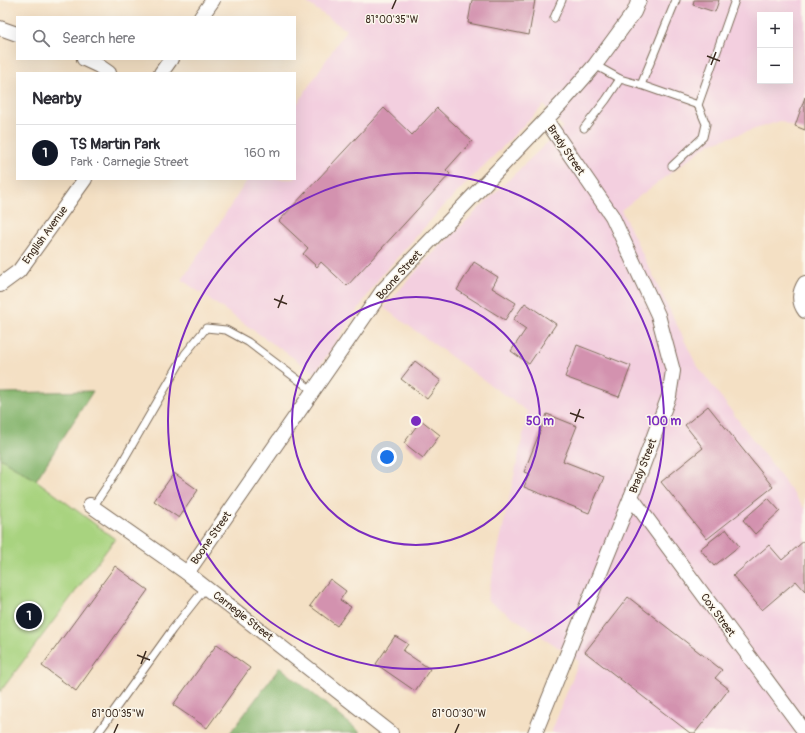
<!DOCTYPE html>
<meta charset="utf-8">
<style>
:root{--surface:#fff;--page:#f2f2f3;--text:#2b2b33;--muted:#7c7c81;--line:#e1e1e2;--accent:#111827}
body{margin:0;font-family:Pangolin,sans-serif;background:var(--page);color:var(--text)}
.controls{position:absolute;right:12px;top:12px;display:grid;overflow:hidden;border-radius:0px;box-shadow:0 4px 16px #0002}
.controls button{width:36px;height:36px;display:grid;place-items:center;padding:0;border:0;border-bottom:1px solid var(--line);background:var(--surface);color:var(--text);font:20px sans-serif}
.you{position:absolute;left:387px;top:457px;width:14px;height:14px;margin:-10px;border:3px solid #fff;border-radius:50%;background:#1a73e8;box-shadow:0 0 0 6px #1a73e833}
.badge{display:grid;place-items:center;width:26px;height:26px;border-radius:50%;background:var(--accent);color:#fff;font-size:13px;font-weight:700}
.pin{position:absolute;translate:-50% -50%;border:2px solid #fff;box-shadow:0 1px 4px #0006}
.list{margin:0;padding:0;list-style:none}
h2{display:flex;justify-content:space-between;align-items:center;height:52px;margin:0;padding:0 16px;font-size:17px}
h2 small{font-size:13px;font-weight:400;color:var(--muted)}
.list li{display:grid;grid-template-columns:26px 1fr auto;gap:12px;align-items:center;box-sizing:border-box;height:56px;padding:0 16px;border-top:1px solid var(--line)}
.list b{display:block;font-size:15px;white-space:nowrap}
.list p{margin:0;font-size:13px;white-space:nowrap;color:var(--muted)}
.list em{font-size:13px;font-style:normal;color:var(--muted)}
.icon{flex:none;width:22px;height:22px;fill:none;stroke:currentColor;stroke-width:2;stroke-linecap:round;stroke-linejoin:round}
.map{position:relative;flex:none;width:805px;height:733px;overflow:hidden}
.search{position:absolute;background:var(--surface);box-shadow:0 4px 16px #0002;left:16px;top:16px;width:280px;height:44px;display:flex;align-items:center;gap:10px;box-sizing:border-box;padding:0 14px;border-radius:0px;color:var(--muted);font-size:15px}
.panel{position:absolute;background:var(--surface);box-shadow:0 4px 16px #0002;left:16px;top:72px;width:280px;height:108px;border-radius:0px}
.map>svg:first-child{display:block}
.built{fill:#f3cfdf;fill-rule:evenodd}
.green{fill:#a8d37f;stroke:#727e4e}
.forest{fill:#86b56e;stroke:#607046}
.building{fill:#d392af}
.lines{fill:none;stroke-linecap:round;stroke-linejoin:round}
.lane-casing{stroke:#7c6a58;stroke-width:9}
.street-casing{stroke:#7c6a58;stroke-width:16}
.lane{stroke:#fff;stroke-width:7}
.street{stroke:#fff;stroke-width:14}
.ticks{fill:none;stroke:#3b2a1e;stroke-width:1.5}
.ring{fill:none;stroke:#7b2cbf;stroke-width:2}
.labels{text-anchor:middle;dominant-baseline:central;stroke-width:3;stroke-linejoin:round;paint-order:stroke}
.street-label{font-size:11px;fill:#3b2a1e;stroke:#fbf7ec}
.ticks-label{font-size:10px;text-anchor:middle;fill:#3b2a1e;stroke:#fbf7ec;stroke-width:3;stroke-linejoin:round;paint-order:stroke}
.centre{fill:#7b2cbf;stroke:#fbf7ec;stroke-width:2}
.ring-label{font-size:12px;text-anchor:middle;font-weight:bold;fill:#7b2cbf;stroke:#fbf7ec;stroke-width:3;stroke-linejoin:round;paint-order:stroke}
</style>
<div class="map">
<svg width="805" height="733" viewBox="0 0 805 733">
<rect width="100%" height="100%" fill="#fbf7ec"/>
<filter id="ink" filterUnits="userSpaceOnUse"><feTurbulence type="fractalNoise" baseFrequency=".025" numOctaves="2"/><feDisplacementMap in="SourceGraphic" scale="8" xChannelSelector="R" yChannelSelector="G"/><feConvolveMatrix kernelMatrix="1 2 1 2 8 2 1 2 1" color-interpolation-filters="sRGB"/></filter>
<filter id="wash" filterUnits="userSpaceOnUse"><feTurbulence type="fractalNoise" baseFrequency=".012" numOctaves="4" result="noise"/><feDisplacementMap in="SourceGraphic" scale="16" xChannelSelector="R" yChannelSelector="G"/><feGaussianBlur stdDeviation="0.9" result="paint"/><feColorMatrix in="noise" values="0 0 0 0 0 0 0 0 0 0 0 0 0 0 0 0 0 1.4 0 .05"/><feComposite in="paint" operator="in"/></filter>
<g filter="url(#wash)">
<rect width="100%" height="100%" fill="#f4e0c4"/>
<path class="built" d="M303,0H805V132L780,121L709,144L621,210L696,364L805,509V733H551L579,661L487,600L528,412L384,308L423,263L563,127L544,105L441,209L380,277L315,373L182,280L248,179H295V107L346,30ZM760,15H790V81H760Z"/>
<polygon class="green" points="0,458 36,480 115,539 0,692"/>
<g class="forest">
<polygon points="93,391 36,480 0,458 0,393"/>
<polygon points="280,667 361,733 230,733"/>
</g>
<g id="blocks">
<g class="building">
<polygon points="472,0 535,0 529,35 468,23"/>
<polygon points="694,0 719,0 715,12 693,5"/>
<polygon points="805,97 805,130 795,126"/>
<polygon points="384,108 412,135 437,108 472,141 446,170 450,174 347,286 321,262 317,267 303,254 308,248 279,221"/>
<polygon points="474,262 498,277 492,288 516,303 505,320 457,290"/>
<polygon points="525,303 556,324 529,364 511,351 526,329 513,320"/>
<polygon points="577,345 631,366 619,397 565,377"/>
<polygon points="415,361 441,381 427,399 401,379"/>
<polygon points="708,406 773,487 707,539 661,482 703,448 685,425"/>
<polygon points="547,414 577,426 563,461 604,477 589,513 524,487 529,474 524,472"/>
<polygon points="421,420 440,435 423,458 404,443"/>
<polygon points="174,473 198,490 179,518 154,501"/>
<polygon points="768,498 780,511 755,534 743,520"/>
<polygon points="726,529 739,546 714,566 700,549"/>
<polygon points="805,540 805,591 796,581 762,610 733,576 769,545 782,560"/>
<polygon points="115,566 148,590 76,691 42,666"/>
<polygon points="330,579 346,591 340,600 351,607 337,626 310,606"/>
<polygon points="628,597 722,670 715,678 729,689 695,733 690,733 585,652"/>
<polygon points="395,636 408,644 403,651 430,669 415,691 376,664"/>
<polygon points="217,644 250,668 207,728 173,705"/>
</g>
</g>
</g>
<g filter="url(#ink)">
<use href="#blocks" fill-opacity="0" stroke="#7c6a58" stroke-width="1"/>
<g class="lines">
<g class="lane-casing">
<g id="lane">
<polyline points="554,18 562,0"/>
<polyline points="595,65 620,79 641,85 676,0"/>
<polyline points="641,85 698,105 735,0"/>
<polyline points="584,128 606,100 620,79"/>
<polyline points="672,166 703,137 706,124 698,105"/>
<polyline points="93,507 117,471 185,354 206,328 226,330 248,342 313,391"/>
<polyline points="98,733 172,630 206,587"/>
</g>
</g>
<g class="street-casing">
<g id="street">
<polyline points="201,17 213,0"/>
<polyline points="0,28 17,34"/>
<polyline points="84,59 99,66 109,73"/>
<polyline points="161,73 171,59"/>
<path d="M805,283C799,292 798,302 805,311"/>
<polyline points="0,285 19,271 85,179"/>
<polyline points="631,497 805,732"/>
<polyline points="90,505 187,573 391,733"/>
<polyline points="187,573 383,290 561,104 595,65 634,12 639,0"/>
<polyline points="535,733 631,497 669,396 673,371 658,315 612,216 546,120"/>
</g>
</g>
<use href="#lane" class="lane"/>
<use href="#street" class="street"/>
</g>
</g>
<path class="ticks" d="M392,9L396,0M707,56L720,61M711,65L716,52M274,299L287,304M278,308L283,295M570,413L584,418M575,422L580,409M137,655L150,660M141,664L146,651M114,733L118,724M455,733L459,724"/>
<g class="ring">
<circle cx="416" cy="421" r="124"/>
<circle cx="416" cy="421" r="248"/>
</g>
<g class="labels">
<g class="street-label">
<text transform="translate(566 150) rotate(56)">Brady Street</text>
<text transform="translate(45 235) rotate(-54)">English Avenue</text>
<text transform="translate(399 275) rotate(-48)">Boone Street</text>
<text transform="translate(643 466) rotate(-69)">Brady Street</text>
<text transform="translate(211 538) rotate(-55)">Boone Street</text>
<text transform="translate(718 615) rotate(54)">Cox Street</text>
<text transform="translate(243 616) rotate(38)">Carnegie Street</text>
</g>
</g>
<g class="ticks-label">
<text x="392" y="23">81°00'35"W</text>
<text x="118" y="717">81°00'35"W</text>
<text x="459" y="717">81°00'30"W</text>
</g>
<circle cx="416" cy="421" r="6" class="centre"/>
<g class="ring-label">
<text x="540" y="425">50 m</text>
<text x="664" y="425">100 m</text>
</g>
</svg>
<div class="controls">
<button>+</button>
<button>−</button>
</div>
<div class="you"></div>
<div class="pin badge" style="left:29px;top:616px">1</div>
<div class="search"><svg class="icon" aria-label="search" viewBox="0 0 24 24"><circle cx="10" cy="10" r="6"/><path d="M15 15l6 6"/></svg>Search here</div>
<section class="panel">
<h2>Nearby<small></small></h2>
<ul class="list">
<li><span class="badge">1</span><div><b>TS Martin Park</b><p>Park · Carnegie Street</p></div><em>160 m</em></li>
</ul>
</section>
</div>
